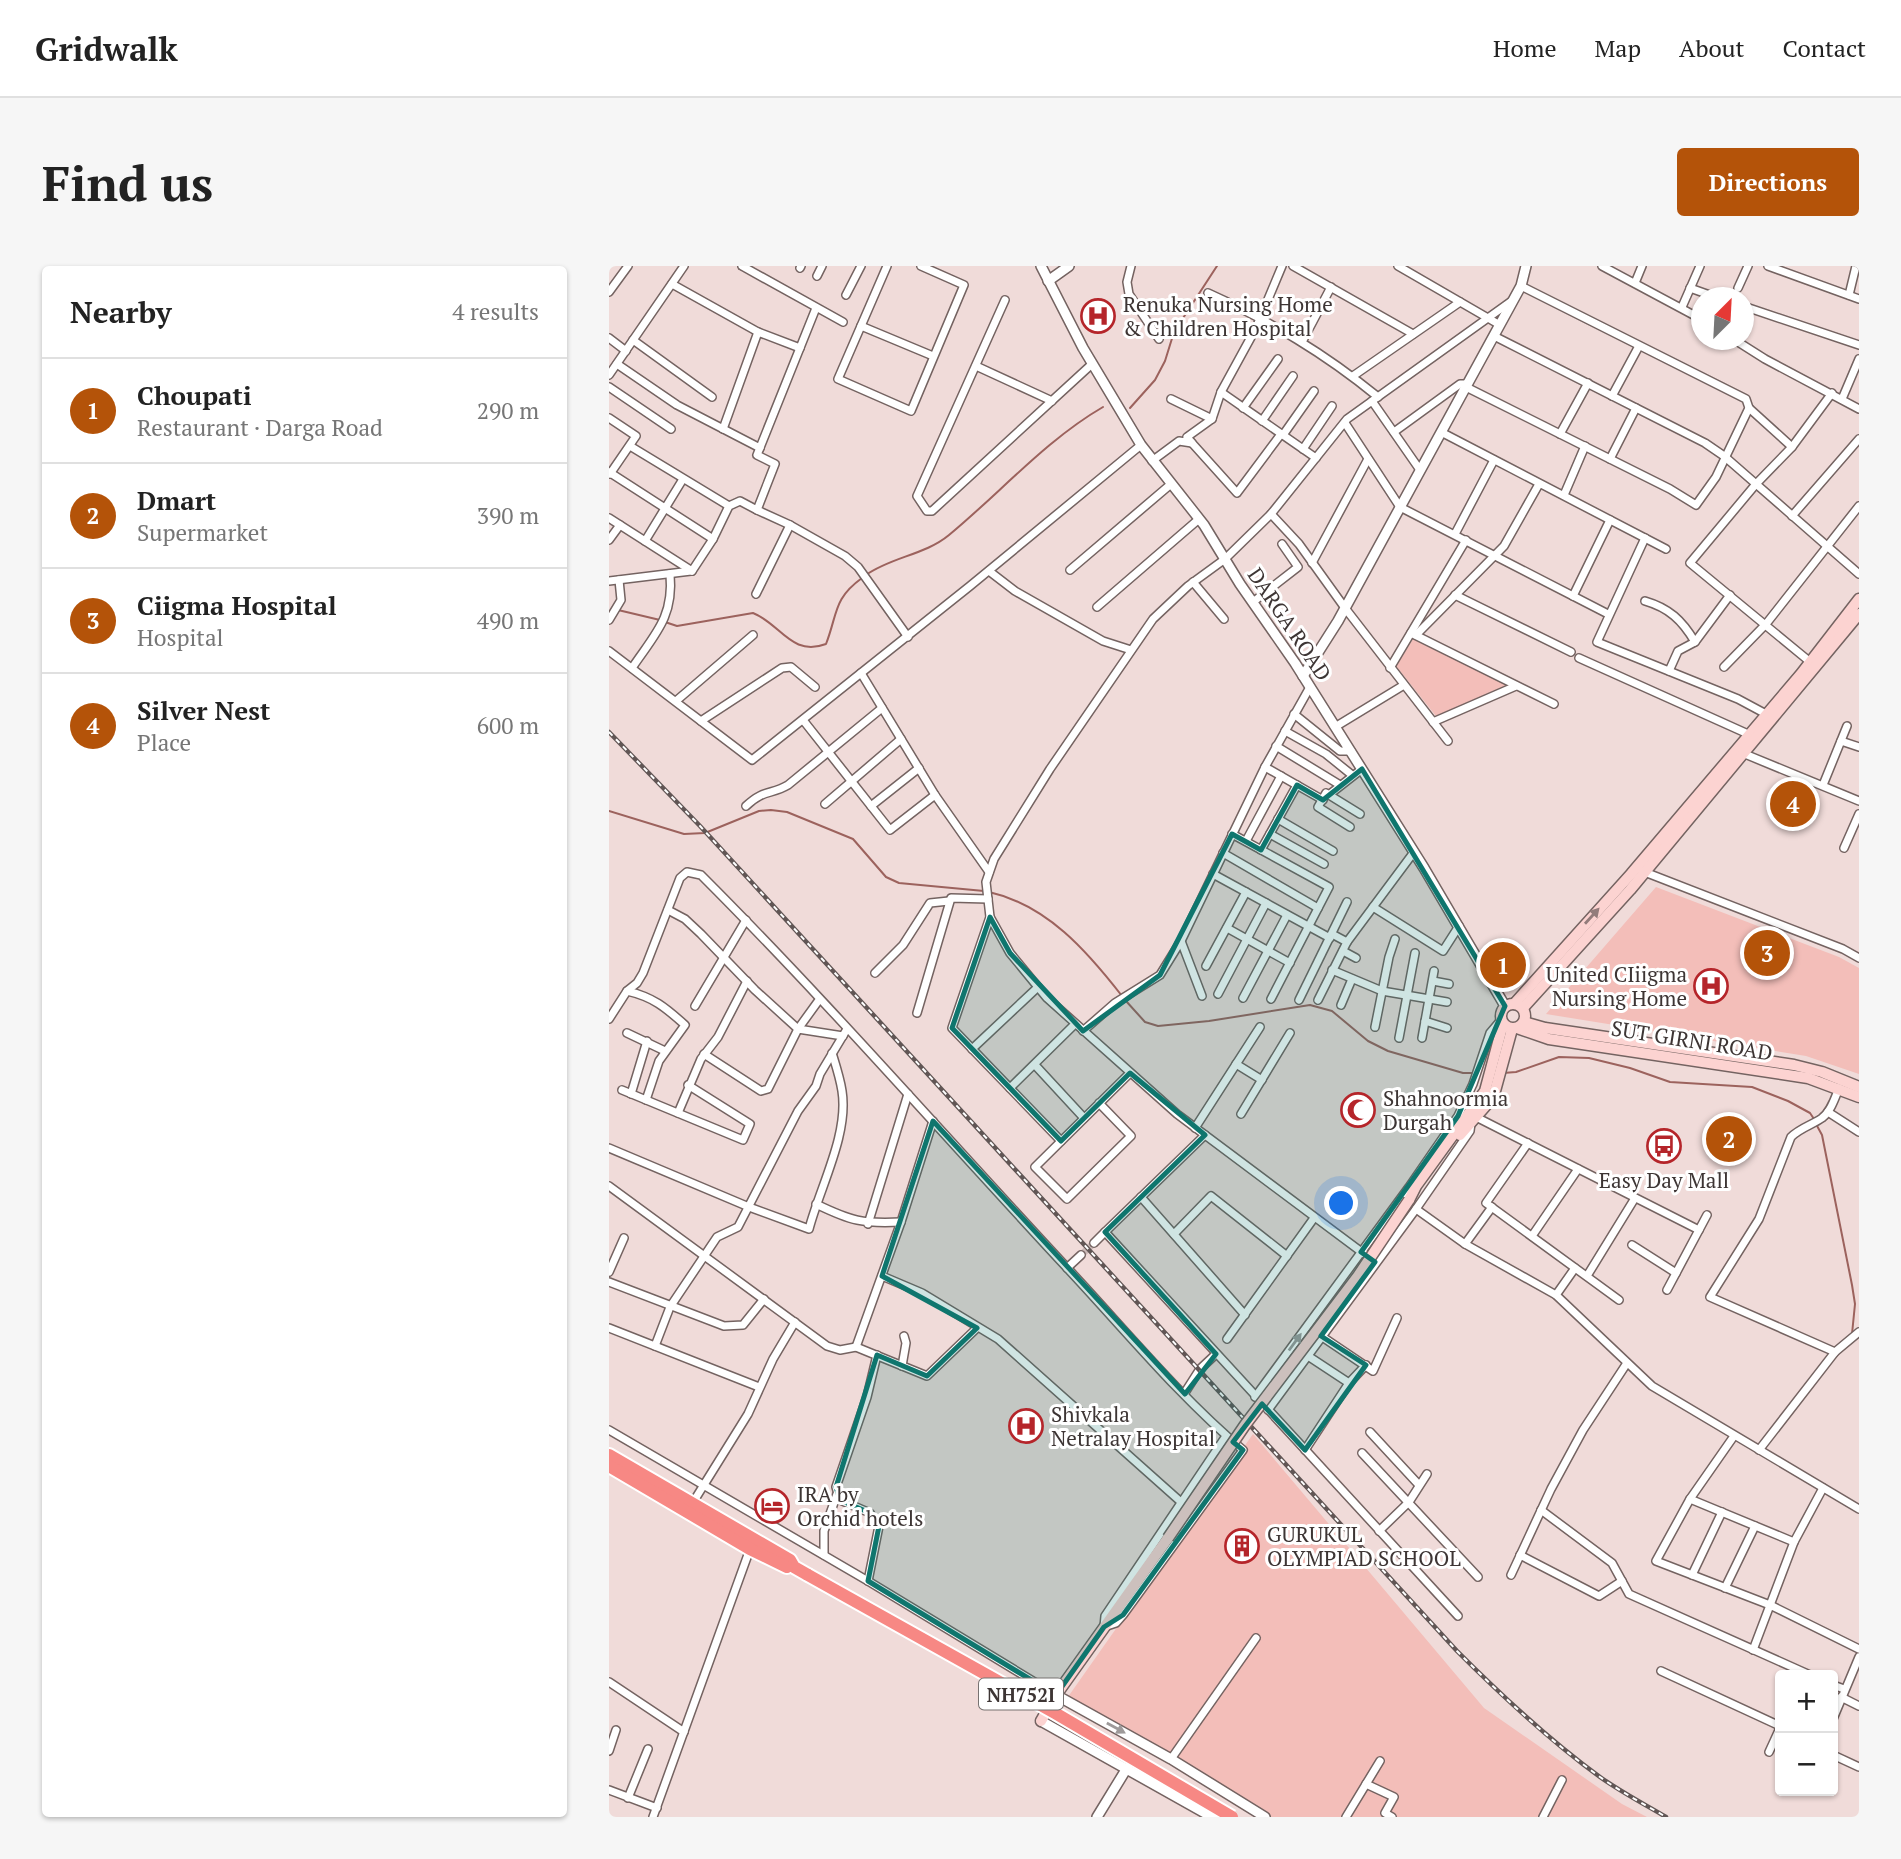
<!DOCTYPE html>
<meta charset="utf-8">
<style>
:root{--surface:#fff;--page:#f6f6f6;--text:#222;--muted:#767676;--line:#e0e0e0;--accent:#b45309}
body{margin:0;font-family:"PT Serif",serif;background:var(--page);color:var(--text)}
.controls{position:absolute;right:21px;bottom:21px;display:grid;overflow:hidden;border-radius:7px;box-shadow:0 2px 5px #0004}
.controls button{width:63px;height:63px;display:grid;place-items:center;padding:0;border:0;border-bottom:2px solid var(--line);background:var(--surface);color:var(--text);font:35px sans-serif}
.compass{position:absolute;left:1082px;top:21px;width:63px;height:63px;border-radius:50%;background:var(--surface);box-shadow:0 2px 5px #0004;rotate:24deg}
.you{position:absolute;left:733px;top:938px;width:24px;height:24px;margin:-18px;border:5px solid #fff;border-radius:50%;background:#1a73e8;box-shadow:0 0 0 10px #1a73e833}
.badge{display:grid;place-items:center;width:46px;height:46px;border-radius:50%;background:var(--accent);color:#fff;font-size:23px;font-weight:700}
.pin{position:absolute;translate:-50% -50%;border:4px solid #fff;box-shadow:0 2px 7px #0006}
.list{margin:0;padding:0;list-style:none}
h2{display:flex;justify-content:space-between;align-items:center;height:91px;margin:0;padding:0 28px;font-size:30px}
h2 small{font-size:23px;font-weight:400;color:var(--muted)}
.list li{display:grid;grid-template-columns:46px 1fr auto;gap:21px;align-items:center;box-sizing:border-box;height:105px;padding:0 28px;border-top:2px solid var(--line)}
.list b{display:block;font-size:26px;white-space:nowrap}
.list p{margin:0;font-size:23px;white-space:nowrap;color:var(--muted)}
.list em{font-size:23px;font-style:normal;color:var(--muted)}
.map{position:relative;flex:none;width:1250px;height:1551px;overflow:hidden;border-radius:7px}
header{display:flex;align-items:center;gap:42px;box-sizing:border-box;height:98px;padding:0 35px;background:var(--surface);border-bottom:2px solid var(--line)}
header strong{font-size:33px}
nav{display:flex;gap:38px;margin-inline-start:auto;font-size:24px}
.intro{display:flex;align-items:center;justify-content:space-between;box-sizing:border-box;height:168px;padding:0 42px}
h1{margin:0;font-size:49px}
.button{padding:18px 32px;border-radius:7px;background:var(--accent);color:#fff;font-size:24px;font-weight:700}
main{display:flex;gap:42px;padding:0 42px}
aside{flex:1;background:var(--surface);border-radius:7px;box-shadow:0 2px 5px #0004}
.map>svg:first-child{display:block}
.green{fill:#f3beb9}
.lines{fill:none;stroke-linecap:round;stroke-linejoin:round}
.stream{stroke:#9c625d;stroke-width:2}
.minor-tunnel{stroke:#ccbab8;stroke-width:7;stroke-dasharray:7 3.5;stroke-linecap:butt}
.minor-casing{stroke:#746361;stroke-width:10}
.tertiary-casing{stroke:#746361;stroke-width:12}
.secondary-casing{stroke:#746361;stroke-width:13}
.trunk-casing{stroke:#fff;stroke-width:16}
.minor{stroke:#fff;stroke-width:7}
.tertiary{stroke:#fff;stroke-width:9}
.secondary{stroke:#fcd3d1;stroke-width:10}
.trunk{stroke:#f78884;stroke-width:12}
.rail-casing{stroke:#615655;stroke-width:4.5}
.rail{stroke:#fff;stroke-width:2;stroke-dasharray:5;stroke-linecap:butt}
.secondary-bridge-casing{stroke:#746361;stroke-width:13;stroke-linecap:butt}
.trunk-bridge-casing{stroke:#fff;stroke-width:16;stroke-linecap:butt}
.secondary-bridge{stroke:#fcd3d1;stroke-width:10}
.trunk-bridge{stroke:#f78884;stroke-width:12}
.oneway{fill:#937c7b}
.oneway2{fill:#9e9a9a}
.marked{fill:#0f766e;fill-opacity:0.2;stroke:#0f766e;stroke-width:5;stroke-linejoin:round}
.labels{text-anchor:middle;dominant-baseline:central;stroke-width:6;stroke-linejoin:round;paint-order:stroke}
.shield{fill:#fff;stroke:#777271;stroke-width:2}
.shield-label{font-size:19px;font-weight:bold;fill:#3d3534}
.poi-label{font-size:21px;fill:#3d3534;stroke:#fff;text-anchor:start}
.street-label{font-size:21px;fill:#3d3534;stroke:#fff}
</style>
<header>
<strong>Gridwalk</strong>
<nav><a>Home</a><a>Map</a><a>About</a><a>Contact</a></nav>
</header>
<div class="intro"><h1>Find us</h1><a class="button">Directions</a></div>
<main>
<aside>
<h2>Nearby<small>4 results</small></h2>
<ul class="list">
<li><span class="badge">1</span><div><b>Choupati</b><p>Restaurant · Darga Road</p></div><em>290 m</em></li>
<li><span class="badge">2</span><div><b>Dmart</b><p>Supermarket</p></div><em>390 m</em></li>
<li><span class="badge">3</span><div><b>Ciigma Hospital</b><p>Hospital</p></div><em>490 m</em></li>
<li><span class="badge">4</span><div><b>Silver Nest</b><p>Place</p></div><em>600 m</em></li>
</ul>
</aside>
<div class="map">
<svg width="1250" height="1551" viewBox="0 0 1250 1551">
<rect width="100%" height="100%" fill="#f0dbd9"/>
<g class="green">
<polygon points="804,373 898,419 827,450 787,400"/>
<polygon points="1047,621 1230,691 1250,702 1250,808 1197,790 937,748"/>
<polygon points="644,1168 875,1442 1013,1538 1038,1551 654,1551 454,1438"/>
</g>
<g class="lines">
<g class="stream">
<polyline points="521,142 546,114 556,95 565,66 608,0"/>
<path d="M257,309C282,291 316,289 340,269C391,227 437,174 494,141"/>
<polyline points="9,344 51,354"/>
<path d="M56,356L68,360L144,347C172,358 182,391 217,378C229,347 224,333 253,312"/>
<polyline points="0,545 75,568 96,567 150,545 162,544 178,546 244,573 277,611 290,617 375,625"/>
<path d="M380,626C438,639 478,685 513,730"/>
<polyline points="517,735 536,756 549,760 600,755 701,739 723,745 759,775 779,785 854,807 864,807"/>
<polyline points="894,807 907,806 950,791 980,792 1021,802 1061,816 1143,821 1179,835 1201,847 1205,853"/>
<polyline points="1207,858 1213,869 1243,1019 1246,1038 1243,1068"/>
</g>
<polyline class="minor-tunnel" points="472,989 485,977"/>
<g class="minor-casing">
<g id="minor">
<polyline points="133,0 234,56"/>
<polyline points="278,0 229,113 302,145 355,19 312,0"/>
<polyline points="522,0 518,16 520,28 550,73"/>
<polyline points="684,0 804,68"/>
<polyline points="789,0 891,59"/>
<polyline points="993,0 1092,53"/>
<polyline points="1159,0 1250,33"/>
<polyline points="191,2 192,0"/>
<polyline points="208,10 213,0"/>
<polyline points="1026,17 1033,0"/>
<polyline points="63,18 149,66"/>
<polyline points="1081,22 1109,32"/>
<polyline points="1129,22 1139,0"/>
<polyline points="0,26 19,0"/>
<path d="M599,27C663,56 715,87 769,131"/>
<polyline points="237,29 252,0"/>
<polyline points="1240,29 1247,0"/>
<polyline points="396,34 308,230 318,245 323,245 483,98"/>
<polyline points="1134,40 1250,79"/>
<polyline points="1073,41 1091,0"/>
<polyline points="252,60 324,90"/>
<polyline points="885,70 1096,177 1115,190 1250,308"/>
<polyline points="0,72 17,85"/>
<polyline points="24,74 103,131"/>
<polyline points="1126,74 1156,93 1250,143"/>
<polyline points="693,76 722,21"/>
<polyline points="8,98 68,139 151,182"/>
<polyline points="367,100 443,135"/>
<polyline points="0,109 75,0"/>
<polyline points="744,110 851,36"/>
<polyline points="0,121 62,163"/>
<polyline points="857,121 1061,223 1087,239 1107,211 1140,142 1137,133 912,20"/>
<polyline points="612,126 707,192"/>
<polyline points="1003,130 1030,80"/>
<polyline points="562,133 603,153"/>
<polyline points="1233,133 1250,93"/>
<polyline points="763,135 811,204"/>
<polyline points="634,142 669,93"/>
<polyline points="1140,142 1183,181"/>
<polyline points="0,152 27,170 1,208"/>
<polyline points="653,155 684,110"/>
<polyline points="736,157 791,241 999,348"/>
<polyline points="114,163 149,66 191,82"/>
<polyline points="785,166 851,118 858,118"/>
<polyline points="832,166 1057,283"/>
<polyline points="951,168 979,117"/>
<polyline points="674,169 705,125"/>
<polyline points="583,177 628,227 672,168"/>
<polyline points="21,180 120,240"/>
<polyline points="694,183 723,140"/>
<polyline points="1001,193 1027,142"/>
<polyline points="543,195 570,175 583,177 578,171 603,153 612,126 647,62 673,0"/>
<polyline points="0,206 104,273"/>
<polyline points="955,229 976,180"/>
<polyline points="662,248 690,278 736,342 839,475"/>
<polyline points="1183,250 1250,173"/>
<polyline points="0,252 83,305"/>
<polyline points="181,259 236,290 249,301 299,371"/>
<polyline points="846,268 885,194"/>
<polyline points="1036,272 988,376 1129,433 1157,448"/>
<polyline points="0,274 11,259"/>
<polyline points="36,275 74,213"/>
<polyline points="703,297 759,193"/>
<polyline points="461,304 562,218"/>
<polyline points="83,305 104,273 120,240 131,235 148,244"/>
<polyline points="380,305 406,325 494,375 522,384"/>
<polyline points="0,315 82,305"/>
<polyline points="584,316 615,353"/>
<polyline points="147,328 181,259 148,244 166,198 148,189 207,42"/>
<polyline points="846,329 962,386"/>
<polyline points="964,330 1001,254"/>
<path d="M1036,335C1060,342 1073,354 1086,376"/>
<polyline points="644,336 689,301 673,278"/>
<polyline points="488,341 590,253"/>
<polyline points="0,354 12,334 10,314"/>
<polyline points="802,367 945,438"/>
<polyline points="807,369 895,280 930,218"/>
<polyline points="0,385 143,494 361,320 532,179"/>
<polyline points="970,392 1139,468"/>
<polyline points="1200,395 1081,297 1147,218 1183,181 1223,127"/>
<polyline points="1115,401 1157,358 1250,240"/>
<path d="M23,402C46,368 65,351 61,308"/>
<polyline points="781,402 857,274"/>
<polyline points="1060,405 1069,385 1086,376 1121,329"/>
<polyline points="252,407 326,529 380,606"/>
<polyline points="67,435 144,369"/>
<polyline points="685,448 731,485 742,485"/>
<polyline points="194,454 281,564 326,529"/>
<polyline points="92,455 173,402 182,401 206,421"/>
<polyline points="824,456 907,420"/>
<polyline points="726,461 795,419"/>
<polyline points="676,465 717,488 743,509"/>
<polyline points="1232,475 1250,481"/>
<polyline points="667,480 731,519"/>
<polyline points="1131,486 1250,535"/>
<polyline points="656,501 714,534"/>
<polyline points="1214,519 1238,460"/>
<polyline points="721,528 753,503"/>
<polyline points="216,538 292,473"/>
<path d="M137,540C155,523 162,529 179,519L273,442"/>
<polyline points="262,540 310,502"/>
<polyline points="669,553 724,585"/>
<polyline points="741,561 709,541 717,527 751,548"/>
<polyline points="623,568 720,621 662,733"/>
<polyline points="661,568 715,598"/>
<polyline points="637,575 672,510"/>
<polyline points="1235,582 1250,548"/>
<polyline points="652,584 688,519"/>
<polyline points="614,587 709,642"/>
<polyline points="1033,605 1234,683 1250,692"/>
<polyline points="604,608 721,672"/>
<polyline points="764,641 834,685 850,660"/>
<polyline points="59,644 76,653 92,668 146,724 189,763 234,770"/>
<polyline points="381,651 343,762 452,875"/>
<polyline points="618,662 681,697"/>
<polyline points="572,675 593,730"/>
<polyline points="738,676 805,586"/>
<polyline points="734,685 747,692"/>
<polyline points="597,700 637,626"/>
<polyline points="723,704 773,725 838,736"/>
<polyline points="266,707 294,679 321,637 340,635"/>
<polyline points="824,715 840,718"/>
<path d="M18,725C44,731 56,741 76,759L50,795L37,834"/>
<polyline points="609,728 657,637"/>
<polyline points="634,732 678,649"/>
<polyline points="690,734 738,636"/>
<polyline points="709,734 738,676 723,668"/>
<polyline points="732,739 743,713"/>
<polyline points="86,740 137,654"/>
<polyline points="308,747 342,632 379,633"/>
<path d="M0,753L18,725L28,717L34,707L71,612L78,606L92,609C219,736 338,873 461,1005C517,1065 571,1131 634,1184L514,1349L507,1357L495,1361L496,1350L617,1170"/>
<polyline points="816,755 838,762"/>
<polyline points="766,761 780,691 786,673"/>
<polyline points="474,765 506,737 551,709 572,675 656,501 701,421"/>
<polyline points="18,767 56,785"/>
<polyline points="790,772 806,687"/>
<polyline points="813,772 825,705"/>
<polyline points="363,783 429,721"/>
<polyline points="95,788 152,825 159,823 189,763 210,734"/>
<polyline points="627,798 653,814"/>
<polyline points="426,799 475,852"/>
<polyline points="401,822 466,758"/>
<polyline points="13,824 134,874 141,858 79,819"/>
<polyline points="22,828 38,775"/>
<polyline points="490,837 522,870 458,933 426,901 521,807"/>
<polyline points="1219,846 1250,866"/>
<polyline points="69,847 92,793 109,771 138,715"/>
<polyline points="632,848 681,767"/>
<polyline points="867,851 1090,964"/>
<polyline points="586,862 651,761"/>
<polyline points="596,869 496,966 849,1350"/>
<polyline points="919,877 877,937 1010,1034"/>
<path d="M0,882L140,941L200,963C211,921 240,868 233,825C231,812 227,800 223,787"/>
<polyline points="0,920 218,1080 231,1084 247,1081 318,1110 368,1062"/>
<polyline points="532,931 636,1049"/>
<path d="M207,938C242,955 254,958 292,956"/>
<polyline points="807,943 856,978 947,1029 1043,1120 1250,1243"/>
<polyline points="259,958 299,828"/>
<polyline points="565,968 602,930 678,990"/>
<polyline points="923,970 969,903"/>
<polyline points="485,977 496,966"/>
<polyline points="856,978 883,941"/>
<polyline points="1023,979 1067,1007"/>
<polyline points="766,996 568,848 438,732 401,687 381,651 377,616 385,593 441,503 544,353 579,320 616,293 662,248 738,153 904,34"/>
<polyline points="458,1002 472,989"/>
<polyline points="0,1006 15,972"/>
<polyline points="273,1010 313,1027 389,1073 572,1236"/>
<polyline points="978,1010 1026,932"/>
<polyline points="0,1016 115,1060 134,1059 155,1033"/>
<polyline points="1058,1024 1098,949"/>
<polyline points="947,1029 966,1002"/>
<polyline points="0,1062 150,1121"/>
<polyline points="712,1070 764,1105 788,1052"/>
<polyline points="618,1073 705,952"/>
<polyline points="46,1080 61,1041 108,971 129,961 189,845 207,820 211,808 238,763"/>
<polyline points="247,1081 292,956 324,855"/>
<path d="M1226,1086L1101,1031L1150,953L1182,871C1191,862 1203,859 1213,852C1222,845 1226,832 1230,822"/>
<polyline points="699,1090 740,1117"/>
<polyline points="293,1100 297,1077 295,1070"/>
<polyline points="575,1128 591,1103 607,1088"/>
<polyline points="646,1131 800,921 849,850 864,818 881,767 892,754"/>
<polyline points="659,1144 807,943 861,865 862,857"/>
<polyline points="0,1164 259,1315 447,1429"/>
<polyline points="761,1166 810,1219"/>
<polyline points="1125,1170 1081,1233 1047,1295 1161,1339 1250,1383"/>
<polyline points="696,1184 740,1117 757,1099"/>
<polyline points="1150,1184 1226,1086 1250,1066"/>
<polyline points="753,1187 869,1311"/>
<polyline points="1081,1233 1185,1276"/>
<polyline points="83,1238 139,1148 164,1093 186,1056"/>
<polyline points="932,1244 1003,1297 1020,1328 1201,1409"/>
<polyline points="770,1265 800,1236 818,1208"/>
<polyline points="215,1289 215,1265 228,1228"/>
<polyline points="911,1289 990,1330 1013,1315"/>
<polyline points="902,1309 942,1223 974,1164 1018,1097"/>
<polyline points="1083,1309 1113,1246"/>
<polyline points="259,1315 270,1260 261,1247 231,1234 227,1221 258,1131 268,1089"/>
<polyline points="1116,1322 1146,1260"/>
<polyline points="1144,1384 1185,1276 1214,1222"/>
<polyline points="1052,1405 1171,1460"/>
<polyline points="0,1416 75,1466"/>
<polyline points="1224,1419 1235,1423"/>
<polyline points="1232,1431 1250,1440"/>
<polyline points="1224,1453 1250,1391"/>
<polyline points="0,1485 7,1464"/>
<polyline points="1160,1486 1171,1462"/>
<polyline points="1224,1489 1250,1501"/>
<polyline points="562,1493 647,1372"/>
<polyline points="757,1518 785,1531 776,1547 783,1551"/>
<polyline points="0,1524 48,1542"/>
<polyline points="19,1532 39,1483"/>
<polyline points="44,1551 141,1283"/>
<polyline points="737,1551 771,1495"/>
<polyline points="934,1551 953,1514"/>
</g>
</g>
<g class="tertiary-casing">
<g id="tertiary">
<polyline points="432,0 474,82 532,179 595,259 631,318 686,397 815,602 896,740"/>
<polyline points="439,15 460,0"/>
<polyline points="694,410 729,355 912,20 917,0"/>
<polyline points="447,1429 562,1493 656,1551"/>
<polyline points="432,1455 603,1551"/>
<polyline points="488,1551 518,1502"/>
</g>
</g>
<g class="secondary-casing">
<g id="secondary">
<circle cx="904" cy="750" r="12"/>
<polyline points="905,738 1022,608 1192,408 1250,333"/>
<polyline points="914,742 1021,624 1250,348"/>
<polyline points="915,756 936,762 1185,799 1213,806 1250,821"/>
<polyline points="908,762 940,773 1199,812 1250,831"/>
<polyline points="851,869 880,836 886,825 903,763"/>
<polyline points="800,934 807,920 876,825 894,758"/>
<polyline points="432,1455 447,1429 559,1272"/>
</g>
</g>
<g class="trunk-casing">
<g id="trunk">
<polyline points="0,1189 181,1294 185,1301 199,1309"/>
<polyline points="0,1200 141,1283 178,1301"/>
</g>
</g>
<use href="#minor" class="minor"/>
<use href="#tertiary" class="tertiary"/>
<use href="#secondary" class="secondary"/>
<use href="#trunk" class="trunk"/>
<g class="rail-casing">
<path id="rail" d="M0,466L91,560L848,1385C893,1430 940,1474 991,1511C1012,1526 1035,1538 1057,1551"/>
</g>
<use href="#rail" class="rail"/>
<g class="secondary-bridge-casing">
<polyline id="secondary-bridge" points="559,1272 636,1159 749,1010 800,934"/>
</g>
<g class="trunk-bridge-casing">
<polyline id="trunk-bridge" points="199,1309 446,1447 623,1551"/>
</g>
<use href="#secondary-bridge" class="secondary-bridge"/>
<use href="#trunk-bridge" class="trunk-bridge"/>
</g>
<defs><path id="oneway-solid" d="M-6-.8H1V-3.2L6.5 0L1 3.2V.8H-6Z" transform="scale(1.75)"/></defs>
<use class="oneway" href="#oneway-solid" transform="translate(983 650) rotate(-48)"/>
<g class="oneway2">
<use href="#oneway-solid" transform="translate(686 1076) rotate(-54)"/>
<use href="#oneway-solid" transform="translate(507 1462) rotate(29)"/>
</g>
<path class="marked" d="M753,503L896,740L849,850L752,986L766,996L712,1070L757,1099L696,1184L653,1138L624,1176L634,1184L514,1349L495,1361L447,1429L259,1315L270,1260L261,1247L231,1234L227,1221L268,1089L318,1110L368,1062L273,1010L324,855L576,1128L607,1088L496,966L596,869L521,807L452,875L343,762L381,651L401,687L474,765L551,709L623,568L652,584L688,519L714,534Z"/>
<defs>
<g id="hospital-ring" transform="scale(1.75)"><circle r="9.5" fill="#fff" stroke="#b5252a" stroke-width="1.5"/><path d="M-5-5h3v3.5h4V-5h3V5h-3V1.5h-4V5h-3Z" fill="#b5252a"/></g>
<g id="mosque-ring" transform="scale(1.75)"><circle r="9.5" fill="#fff" stroke="#b5252a" stroke-width="1.5"/><path d="M3.5-4.9A6 6 0 1 0 3.5 4.9A5 5 0 1 1 3.5-4.9Z" fill="#b5252a"/></g>
<g id="bus-ring" transform="scale(1.75)"><circle r="9.5" fill="#fff" stroke="#b5252a" stroke-width="1.5"/><path d="M-5-6H5V4H4V6H2V4H-2V6H-4V4H-5ZM-3.5-4V0h7V-4ZM-3.5 1.2v1.5H-2V1.2ZM2 1.2v1.5H3.5V1.2Z" fill="#b5252a"/></g>
<g id="hotel-ring" transform="scale(1.75)"><circle r="9.5" fill="#fff" stroke="#b5252a" stroke-width="1.5"/><path d="M-6-4.5h1.5V1H6V5H4.5V3h-9V5H-6ZM-4 0a1.8 1.8 0 1 1 3.6 0ZM.5 0V-2.5h3Q6-2.5 6 0Z" fill="#b5252a"/></g>
<g id="building-ring" transform="scale(1.75)"><circle r="9.5" fill="#fff" stroke="#b5252a" stroke-width="1.5"/><path d="M-4-6H4V6H1V3H-1V6H-4ZM-2.5-4.3h1.7v1.8h-1.7ZM.8-4.3h1.7v1.8H.8ZM-2.5-1h1.7V.8h-1.7ZM.8-1h1.7V.8H.8Z" fill="#b5252a"/></g>
</defs>
<g fill-rule="evenodd">
<use href="#hospital-ring" x="489" y="50"/>
<use href="#hospital-ring" x="1102" y="720"/>
<use href="#mosque-ring" x="749" y="844"/>
<use href="#bus-ring" x="1055" y="880"/>
<use href="#hospital-ring" x="417" y="1160"/>
<use href="#hotel-ring" x="163" y="1240"/>
<use href="#building-ring" x="633" y="1280"/>
</g>
<g class="labels">
<rect class="shield" x="370" y="1412.5" width="84" height="31" rx="5"/>
<g class="shield-label">
<text x="412" y="1428">NH752I</text>
</g>
<g class="poi-label">
<text x="514" y="38">Renuka Nursing Home<tspan x="514" dy="24">&amp; Children Hospital</tspan></text>
<text x="1078" y="708" text-anchor="end">United CIiigma<tspan x="1078" dy="24">Nursing Home</tspan></text>
<text x="774" y="832">Shahnoormia<tspan x="774" dy="24">Durgah</tspan></text>
<text x="1055" y="914" text-anchor="middle">Easy Day Mall</text>
<text x="442" y="1148">Shivkala<tspan x="442" dy="24">Netralay Hospital</tspan></text>
<text x="188" y="1228">IRA by<tspan x="188" dy="24">Orchid hotels</tspan></text>
<text x="658" y="1268">GURUKUL<tspan x="658" dy="24">OLYMPIAD SCHOOL</tspan></text>
</g>
<g class="street-label">
<text transform="translate(681 358) rotate(56)">DARGA ROAD</text>
<text transform="translate(1083 774) rotate(9)">SUT GIRNI ROAD</text>
</g>
</g>
</svg>
<div class="controls">
<button>+</button>
<button>−</button>
</div>
<svg class="compass" viewBox="-18 -18 36 36"><path d="M0-13l5 13h-10z" fill="#e53935"/><path d="M0 13l5-13h-10z" fill="#767676"/></svg>
<div class="you"></div>
<div class="pin badge" style="left:894px;top:699px">1</div>
<div class="pin badge" style="left:1120px;top:873px">2</div>
<div class="pin badge" style="left:1158px;top:687px">3</div>
<div class="pin badge" style="left:1184px;top:538px">4</div>
</div>
</main>
